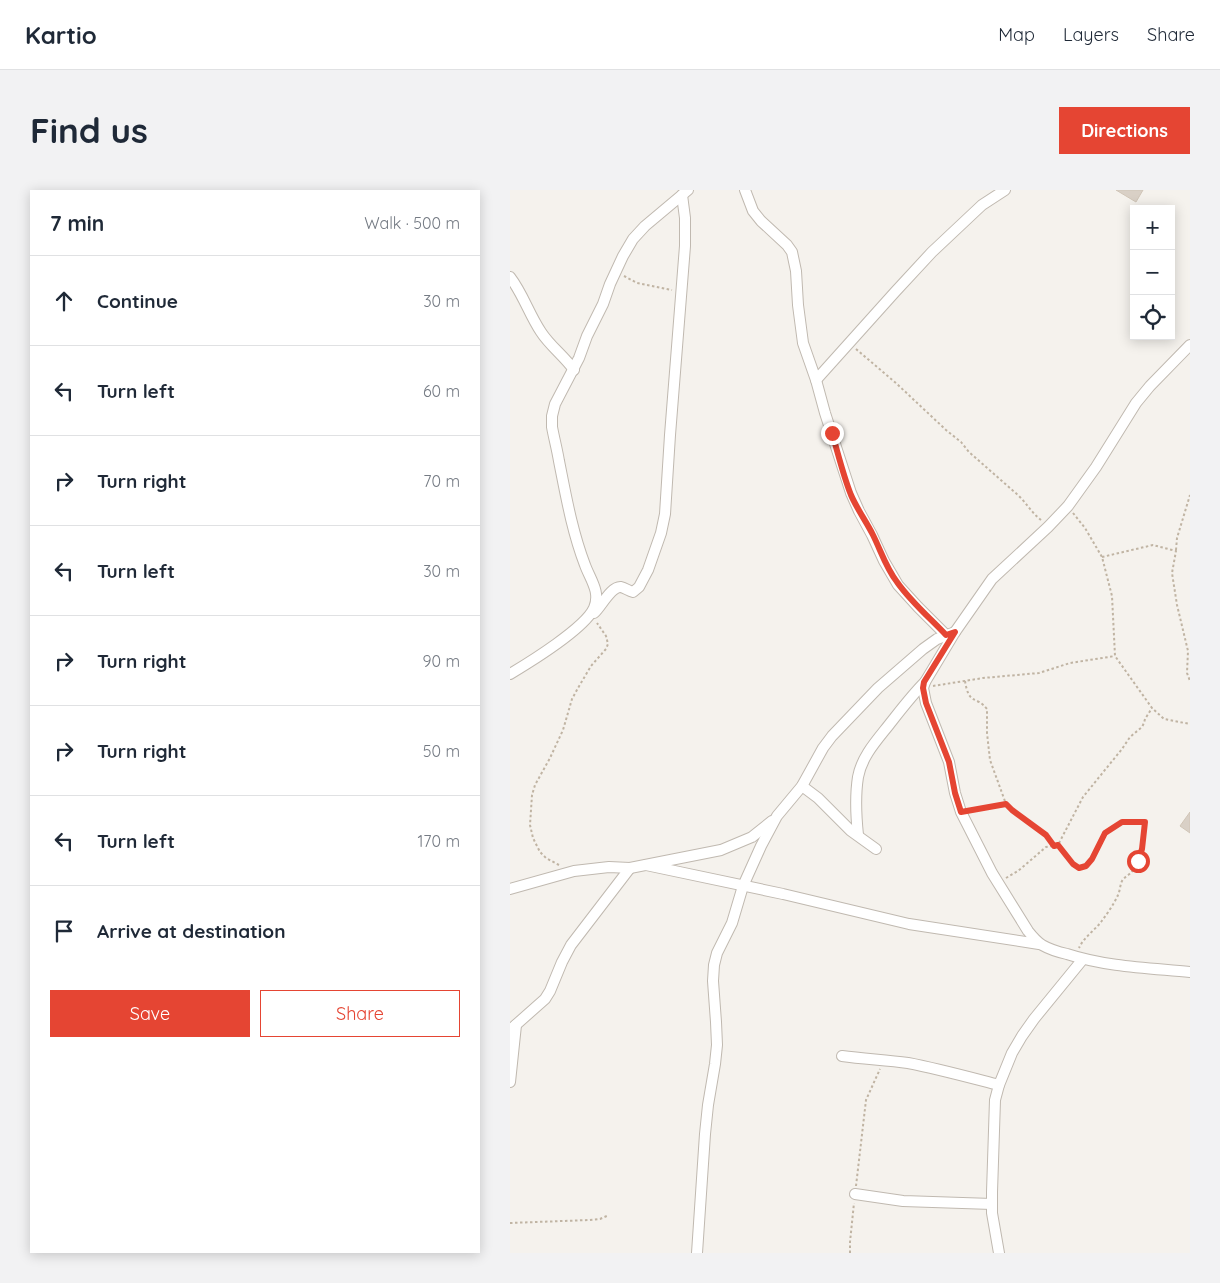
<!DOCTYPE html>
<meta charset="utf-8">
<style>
:root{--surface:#fff;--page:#f2f2f3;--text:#1f2937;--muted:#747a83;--line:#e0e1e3;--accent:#e54533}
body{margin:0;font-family:Quicksand,sans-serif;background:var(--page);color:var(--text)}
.controls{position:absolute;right:15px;top:15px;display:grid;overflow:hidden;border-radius:0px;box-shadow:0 2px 12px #0003}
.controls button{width:45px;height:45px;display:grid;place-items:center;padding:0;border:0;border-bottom:1px solid var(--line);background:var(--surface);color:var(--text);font:25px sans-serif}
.stop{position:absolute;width:15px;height:15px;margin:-11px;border:4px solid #e54533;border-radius:50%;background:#fff}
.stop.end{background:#e54533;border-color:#fff;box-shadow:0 1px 5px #0008}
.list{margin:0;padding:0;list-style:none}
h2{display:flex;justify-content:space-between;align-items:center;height:65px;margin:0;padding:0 20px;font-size:21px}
h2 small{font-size:16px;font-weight:400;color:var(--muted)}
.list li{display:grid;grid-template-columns:32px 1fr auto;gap:15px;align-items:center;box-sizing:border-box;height:90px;padding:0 20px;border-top:1px solid var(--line)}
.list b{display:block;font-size:19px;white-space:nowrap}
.list em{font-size:16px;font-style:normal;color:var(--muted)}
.actions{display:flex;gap:10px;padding:15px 20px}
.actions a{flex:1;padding:11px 0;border:1px solid var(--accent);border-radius:0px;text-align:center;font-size:18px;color:var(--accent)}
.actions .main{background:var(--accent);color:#fff}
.icon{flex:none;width:28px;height:28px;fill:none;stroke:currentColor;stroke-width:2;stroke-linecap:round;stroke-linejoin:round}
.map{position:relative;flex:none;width:680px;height:1063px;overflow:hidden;border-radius:0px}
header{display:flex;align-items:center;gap:30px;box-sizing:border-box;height:70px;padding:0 25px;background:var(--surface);border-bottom:1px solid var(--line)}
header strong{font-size:24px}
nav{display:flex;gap:28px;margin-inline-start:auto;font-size:18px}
.intro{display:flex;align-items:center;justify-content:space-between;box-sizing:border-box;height:120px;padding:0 30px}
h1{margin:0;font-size:35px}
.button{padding:12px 22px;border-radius:0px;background:var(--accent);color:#fff;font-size:18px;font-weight:700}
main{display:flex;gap:30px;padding:0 30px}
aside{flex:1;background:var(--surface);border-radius:0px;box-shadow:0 2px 12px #0003}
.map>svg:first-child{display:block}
.building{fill:#d9d0c6;stroke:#d0c5b7}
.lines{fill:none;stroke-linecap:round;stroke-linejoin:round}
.street-casing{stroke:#c0b9b0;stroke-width:12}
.path{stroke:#c0b4a3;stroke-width:2;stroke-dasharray:2.5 2.5;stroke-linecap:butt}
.street{stroke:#fff;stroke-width:10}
.route{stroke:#e54533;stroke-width:6}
</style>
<header>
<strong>Kartio</strong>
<nav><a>Map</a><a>Layers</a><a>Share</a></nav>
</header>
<div class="intro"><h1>Find us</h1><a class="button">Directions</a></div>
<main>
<aside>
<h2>7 min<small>Walk · 500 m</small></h2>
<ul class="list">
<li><svg class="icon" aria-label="ahead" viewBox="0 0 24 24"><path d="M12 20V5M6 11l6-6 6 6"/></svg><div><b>Continue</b></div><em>30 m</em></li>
<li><svg class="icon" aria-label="left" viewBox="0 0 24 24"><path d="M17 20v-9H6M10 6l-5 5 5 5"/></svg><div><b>Turn left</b></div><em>60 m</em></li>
<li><svg class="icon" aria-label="right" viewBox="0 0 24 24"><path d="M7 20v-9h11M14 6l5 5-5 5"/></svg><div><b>Turn right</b></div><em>70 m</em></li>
<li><svg class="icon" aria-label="left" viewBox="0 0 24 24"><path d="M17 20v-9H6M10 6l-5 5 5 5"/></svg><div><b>Turn left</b></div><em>30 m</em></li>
<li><svg class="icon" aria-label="right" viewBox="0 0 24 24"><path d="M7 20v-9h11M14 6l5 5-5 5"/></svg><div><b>Turn right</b></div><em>90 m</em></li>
<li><svg class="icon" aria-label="right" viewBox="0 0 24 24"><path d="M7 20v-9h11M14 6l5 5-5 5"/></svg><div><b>Turn right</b></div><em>50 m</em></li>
<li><svg class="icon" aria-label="left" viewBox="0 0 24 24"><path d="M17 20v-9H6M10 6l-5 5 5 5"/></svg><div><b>Turn left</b></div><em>170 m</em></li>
<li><svg class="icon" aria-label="arrive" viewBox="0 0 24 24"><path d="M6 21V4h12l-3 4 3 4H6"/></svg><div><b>Arrive at destination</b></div></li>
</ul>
<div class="actions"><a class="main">Save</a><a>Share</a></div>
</aside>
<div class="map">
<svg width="680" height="1063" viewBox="0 0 680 1063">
<rect width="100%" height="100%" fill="#f5f2ed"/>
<g class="building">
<polygon points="606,0 633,0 626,12"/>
<polygon points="680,622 680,643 670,636"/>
</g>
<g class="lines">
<g class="street-casing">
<g id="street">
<polyline points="235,0 243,21 251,31 277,55 282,62 286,81 288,115 293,153 306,190 315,223 341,303 349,321 362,345 374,371 388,395 408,417 436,445"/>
<path d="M0,87C13,104 19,124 31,142C40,156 54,166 64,180"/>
<path d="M680,155L640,196L626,213L586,277L558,316L538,337L482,389L445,442L415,492L413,498L416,513L439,572L445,603L451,622L482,683L518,741C522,746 526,751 532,755C539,759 548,762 557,764C597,777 639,778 680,782"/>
<polyline points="306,190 385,102 422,62 472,15 495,0"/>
<path d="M84,423C91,417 101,396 111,397C115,398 119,401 123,402L129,397L138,380L151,343L155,324L160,245L175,56V28L172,5"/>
<path d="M0,484C20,472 75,438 84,418C91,402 80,389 75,375C62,341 56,306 49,271C47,259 44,248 42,237V226L45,214L69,168L77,146L93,114L100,94L113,66L123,49L135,36L178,0"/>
<polyline points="292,596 308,608 341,641 366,659"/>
<path d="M348,645C346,626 345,606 348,587C352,565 369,548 382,531C393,517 403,504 415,492"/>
<polyline points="136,675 273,704 399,734 529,754"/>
<polyline points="0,699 64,681 99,677 120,678 211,660 242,647 262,631"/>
<polyline points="0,840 35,809 40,801 52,772 61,755 120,678"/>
<path d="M332,866C354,869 376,870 398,873C429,879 458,887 489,895"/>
<polyline points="0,892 6,835"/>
<polyline points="345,1004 393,1011 482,1014"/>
<polyline points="187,1063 195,944 198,915 205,874 207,855 206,832 203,791 204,775 207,763 222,733 233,696 251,656 267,626 292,596 313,558 322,546 368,498 413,459 427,449 445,442"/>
<polyline points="489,1063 482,1023 482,1002 485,910 489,895 502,863 512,846 524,829 573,769"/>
</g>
</g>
<g class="path">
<polyline points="114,86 127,93 162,100"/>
<path d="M346,159L387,194L436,240L451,252L459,262L509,306C517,314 522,323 531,330"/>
<polyline points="563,323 575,338 592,367 602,406 605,466 642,518 654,529 680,534"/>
<polyline points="666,360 667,348 680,305"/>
<polyline points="592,367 643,355 666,361 662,383 667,415 678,461 677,483 680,491"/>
<path d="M455,491C459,516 466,505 477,519V543L480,570L496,614L501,620L536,645L543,655"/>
<polyline points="423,496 473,488 529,483 560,473 605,466"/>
<polyline points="461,620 496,614"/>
<path d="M548,655L563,674L569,678L576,676L582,669L595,643L612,632H635C633,649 633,666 623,680C620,685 615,686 612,691C610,695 610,701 608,705C604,714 597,724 591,732C584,741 574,747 569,758"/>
<polyline points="49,675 36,668 30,662 23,648 20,635 22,605 25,595 40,568 53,540 62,509 68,498 81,476 96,459 98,454 96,446 87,433"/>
<polyline points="496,688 508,681 536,657 548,655 573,607 612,559 620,547 632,537 634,533 635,529 642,518"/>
<polyline points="346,996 356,910 370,879"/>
<polyline points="0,1033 79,1030 90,1029 99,1025"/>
<polyline points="340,1063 340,1052 344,1013"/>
</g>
<use href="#street" class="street"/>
</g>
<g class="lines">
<path class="route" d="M322,243C328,263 333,285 341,305C347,319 356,331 363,345C371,361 376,378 387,392C401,412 420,428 436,445L445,442L414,492L413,498L416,513L439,572L445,603L451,622L496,614L502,620L536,645L544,656L548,655L563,674L569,678L576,676L582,669L595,643L612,632H635L632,659L628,671"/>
</g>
</svg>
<div class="controls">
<button>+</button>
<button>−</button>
<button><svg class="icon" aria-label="locate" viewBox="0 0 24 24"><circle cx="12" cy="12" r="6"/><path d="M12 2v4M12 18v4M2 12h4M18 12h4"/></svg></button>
</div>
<div class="stop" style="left:628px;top:671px"></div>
<div class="stop end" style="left:322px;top:243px"></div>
</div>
</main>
